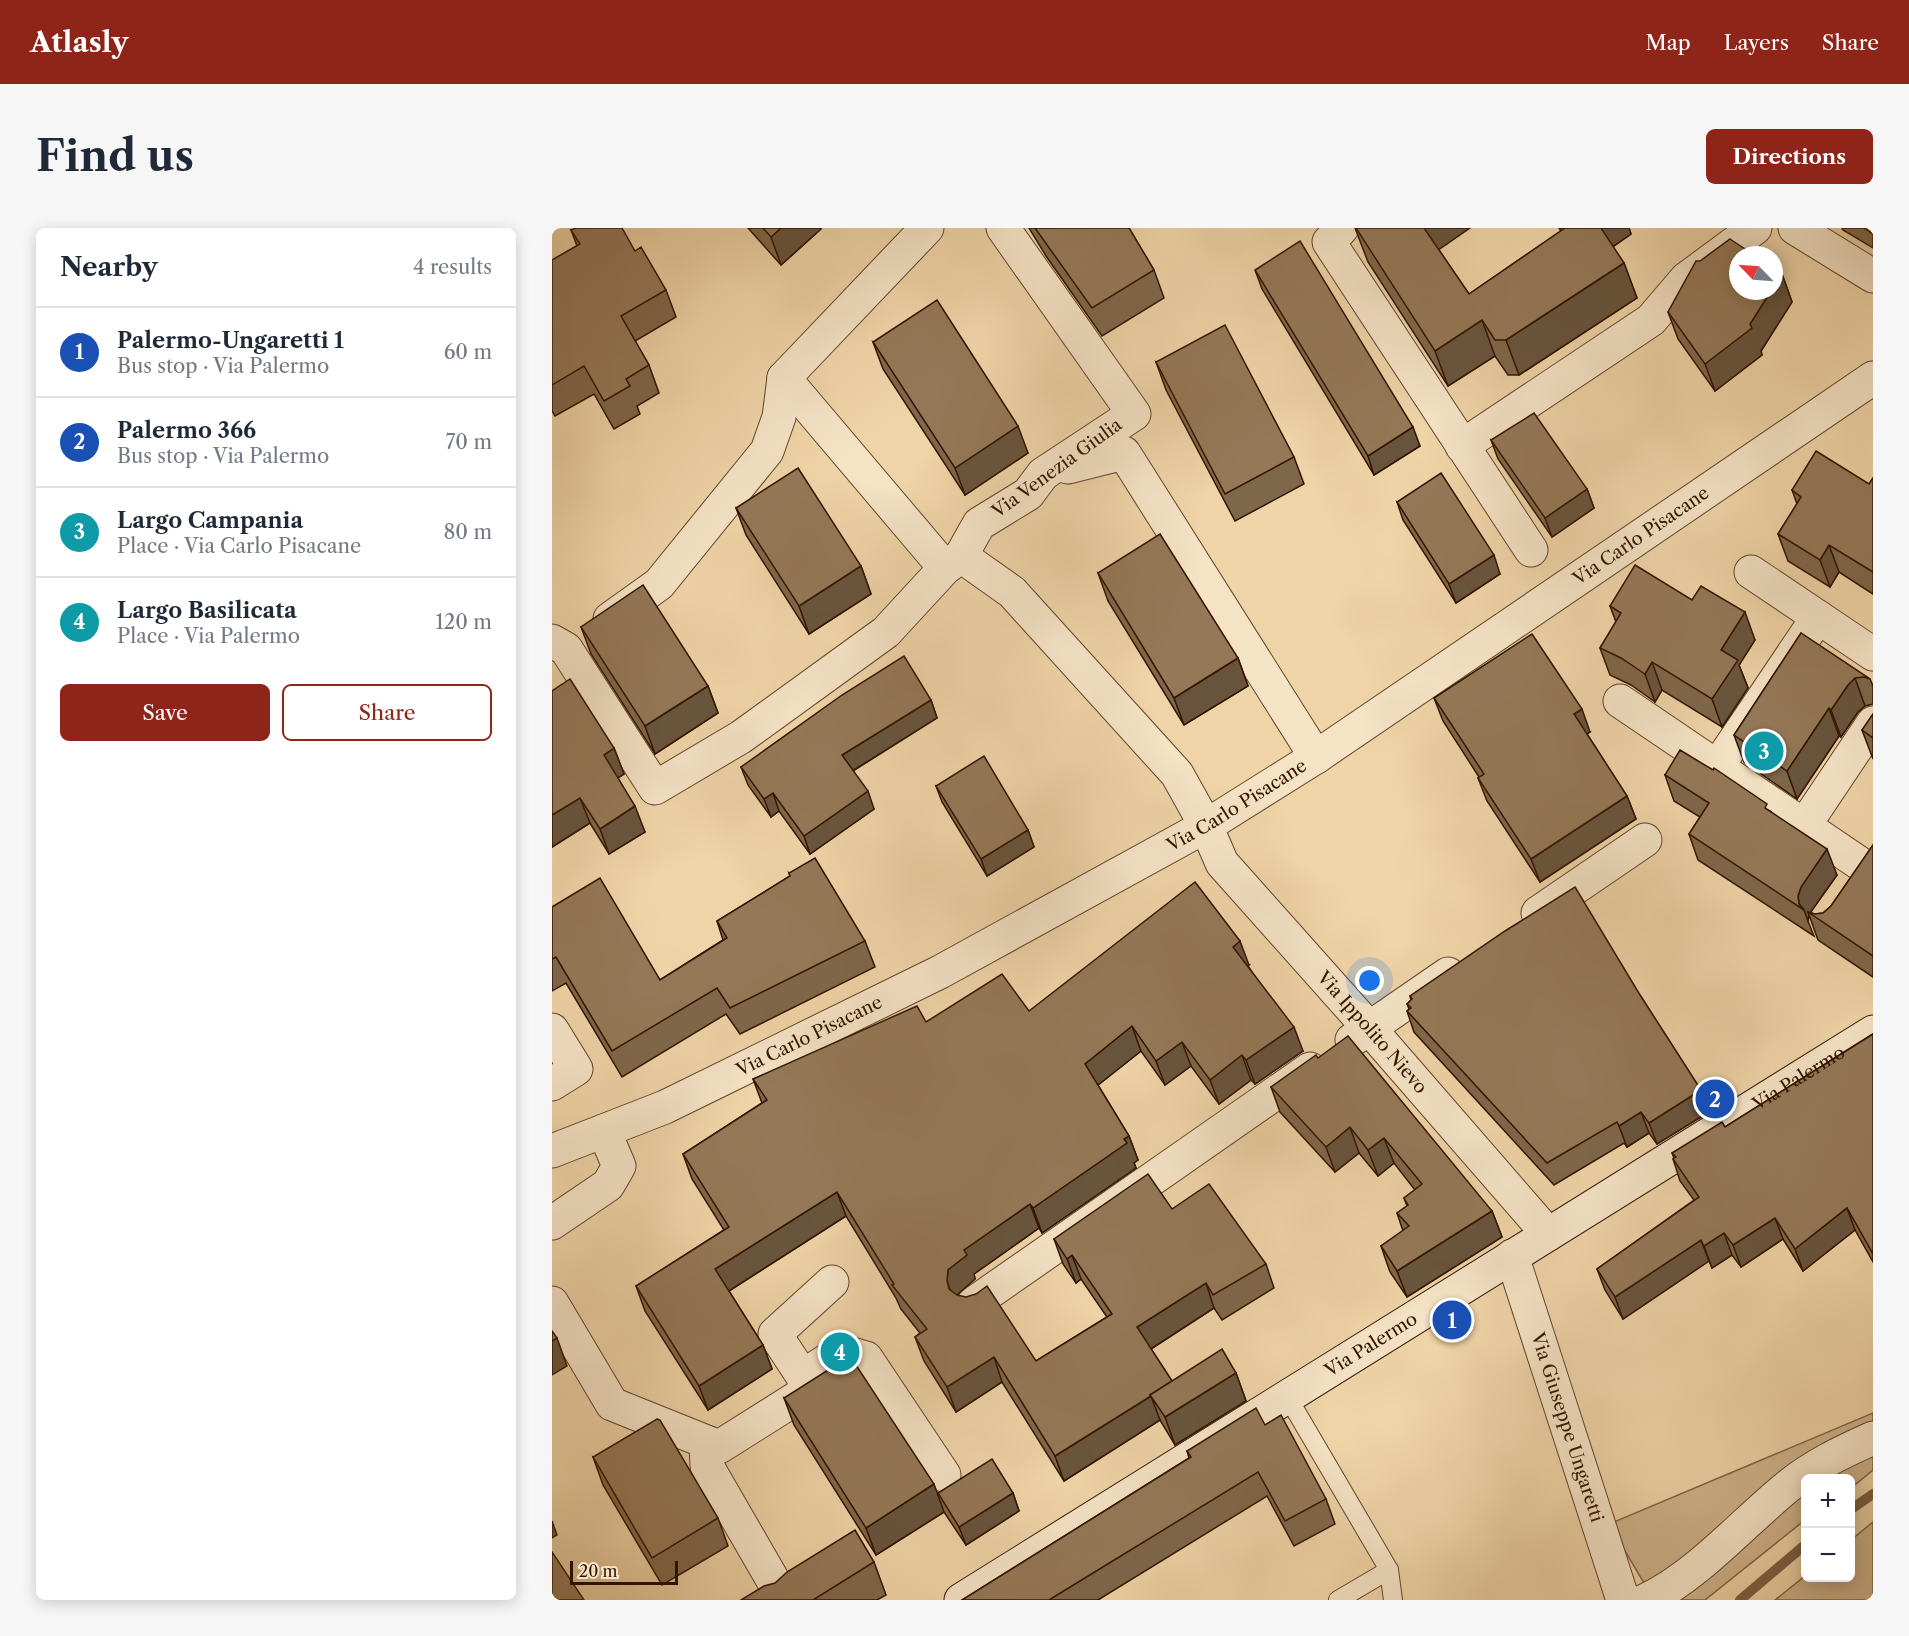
<!DOCTYPE html>
<meta charset="utf-8">
<style>
:root{--surface:#fff;--page:#f6f6f7;--text:#1f2937;--muted:#747a83;--line:#e0e1e3;--accent:#8f2418}
body{margin:0;font-family:"Libre Caslon Text",serif;background:var(--page);color:var(--text)}
.controls{position:absolute;right:18px;bottom:18px;display:grid;overflow:hidden;border-radius:9px;box-shadow:0 3px 15px #0003}
.controls button{width:54px;height:54px;display:grid;place-items:center;padding:0;border:0;border-bottom:2px solid var(--line);background:var(--surface);color:var(--text);font:30px sans-serif}
.compass{position:absolute;left:1177px;top:18px;width:54px;height:54px;border-radius:50%;background:var(--surface);box-shadow:0 3px 15px #0003;rotate:295deg}
.scale{position:absolute;left:18px;bottom:15px;width:108px;box-sizing:border-box;padding-left:6px;border:3px solid #321400;border-top:0;font-size:16px;line-height:21px;white-space:nowrap;color:#321400;-webkit-text-stroke:4px #f5e3c6;paint-order:stroke}
.you{position:absolute;left:818px;top:753px;width:21px;height:21px;margin:-15px;border:4px solid #fff;border-radius:50%;background:#1a73e8;box-shadow:0 0 0 9px #1a73e833}
.badge{display:grid;place-items:center;width:39px;height:39px;border-radius:50%;background:var(--accent);color:#fff;font-size:20px;font-weight:700}
.pin{position:absolute;translate:-50% -50%;border:3px solid #fff;box-shadow:0 2px 6px #0006}
.list{margin:0;padding:0;list-style:none}
h2{display:flex;justify-content:space-between;align-items:center;height:78px;margin:0;padding:0 24px;font-size:26px}
h2 small{font-size:20px;font-weight:400;color:var(--muted)}
.list li{display:grid;grid-template-columns:39px 1fr auto;gap:18px;align-items:center;box-sizing:border-box;height:90px;padding:0 24px;border-top:2px solid var(--line)}
.list b{display:block;font-size:22px;white-space:nowrap}
.list p{margin:0;font-size:20px;white-space:nowrap;color:var(--muted)}
.list em{font-size:20px;font-style:normal;color:var(--muted)}
.actions{display:flex;gap:12px;padding:18px 24px}
.actions a{flex:1;padding:14px 0;border:2px solid var(--accent);border-radius:9px;text-align:center;font-size:21px;color:var(--accent)}
.actions .main{background:var(--accent);color:#fff}
.map{position:relative;flex:none;width:1321px;height:1372px;overflow:hidden;border-radius:9px}
header{display:flex;align-items:center;gap:36px;box-sizing:border-box;height:84px;padding:0 30px;background:var(--accent);color:#fff}
header strong{font-size:28px}
nav{display:flex;gap:33px;margin-inline-start:auto;font-size:21px}
.intro{display:flex;align-items:center;justify-content:space-between;box-sizing:border-box;height:144px;padding:0 36px}
h1{margin:0;font-size:42px}
.button{padding:15px 27px;border-radius:9px;background:var(--accent);color:#fff;font-size:21px;font-weight:700}
main{display:flex;gap:36px;padding:0 36px}
aside{flex:1;background:var(--surface);border-radius:9px;box-shadow:0 3px 15px #0003}
.map>svg:first-child{display:block}
.green{fill:#cfb38b;stroke:#806446;stroke-width:1.5}
.lines{fill:none;stroke-linecap:round;stroke-linejoin:round}
.stream{stroke:#7d6042;stroke-width:10}
.lane-casing{stroke:#61442a;stroke-width:20}
.street-casing{stroke:#61442a;stroke-width:35}
.secondary-casing{stroke:#321400;stroke-width:35}
.lane{stroke:#f5e3c6;stroke-width:18}
.street{stroke:#f5e3c6;stroke-width:33}
.secondary{stroke:#f5e3c6;stroke-width:33}
.wall{fill:#7f674b;stroke:#321400;stroke-width:1.5}
.shaded-wall{fill:#68543d;stroke:#321400;stroke-width:1.5}
.building{fill:#947857;stroke:#321400;stroke-width:1.5}
.labels{text-anchor:middle;dominant-baseline:central;stroke-width:6;stroke-linejoin:round;paint-order:stroke}
.street-label{font-size:18px;fill:#321400;stroke:#f5e3c6}
</style>
<header>
<strong>Atlasly</strong>
<nav><a>Map</a><a>Layers</a><a>Share</a></nav>
</header>
<div class="intro"><h1>Find us</h1><a class="button">Directions</a></div>
<main>
<aside>
<h2>Nearby<small>4 results</small></h2>
<ul class="list">
<li><span class="badge" style="background:#1a4fb4">1</span><div><b>Palermo-Ungaretti 1</b><p>Bus stop · Via Palermo</p></div><em>60 m</em></li>
<li><span class="badge" style="background:#1a4fb4">2</span><div><b>Palermo 366</b><p>Bus stop · Via Palermo</p></div><em>70 m</em></li>
<li><span class="badge" style="background:#0f9aa8">3</span><div><b>Largo Campania</b><p>Place · Via Carlo Pisacane</p></div><em>80 m</em></li>
<li><span class="badge" style="background:#0f9aa8">4</span><div><b>Largo Basilicata</b><p>Place · Via Palermo</p></div><em>120 m</em></li>
</ul>
<div class="actions"><a class="main">Save</a><a>Share</a></div>
</aside>
<div class="map">
<svg width="1321" height="1372" viewBox="0 0 1321 1372">
<rect width="100%" height="100%" fill="#efd4a7"/>
<filter id="stains"><feTurbulence type="fractalNoise" baseFrequency=".00333" numOctaves="4"/><feColorMatrix values="0 0 0 0 .2 0 0 0 0 .09 0 0 0 0 .02 0 0 0 .5 -.17"/></filter>
<radialGradient id="worn" r=".72"><stop offset=".6" stop-color="#630" stop-opacity="0"/><stop offset="1" stop-color="#630" stop-opacity=".3"/></radialGradient>
<g class="green">
<polygon points="1321,1185 1321,1199 1136,1336 1092,1355 1057,1296"/>
<polygon points="1321,1220 1321,1242 1304,1256 1299,1256 1298,1250 1261,1250"/>
<polygon points="1253,1256 1253,1292 1153,1372 1117,1372"/>
<polygon points="1321,1294 1321,1372 1223,1372 1253,1348 1254,1350 1298,1350 1299,1312"/>
</g>
<g class="lines">
<g class="stream">
<polyline points="1298,1282 1321,1266"/>
<polyline points="1188,1372 1254,1316"/>
</g>
<g class="lane-casing">
<g id="lane">
<polyline points="735,1168 837,1342 841,1372"/>
<polyline points="786,1372 837,1342"/>
</g>
</g>
<g class="street-casing">
<g id="street">
<path id="s1" d="M451,0L582,186L491,246L476,266L427,296L409,328L460,364L625,546L654,598L670,635L817,800L996,1006"/>
<polyline points="790,0 777,14 979,322"/>
<polyline points="1243,0 1321,48"/>
<polyline points="232,150 393,340"/>
<polyline points="232,150 375,0"/>
<polyline points="910,218 1099,92 1134,51 1203,0"/>
<polyline points="516,239 572,225 764,529"/>
<polyline points="1199,344 1321,426"/>
<polyline points="58,391 107,356 215,223 227,189 232,150"/>
<polyline points="0,413 14,421 103,560 189,509 334,404 393,340 409,328"/>
<polyline points="1068,473 1313,639"/>
<polyline points="1165,539 1266,389"/>
<polyline points="1252,598 1321,495"/>
<polyline points="986,685 1093,612"/>
<polyline points="0,802 24,841 0,856"/>
<polyline points="800,812 896,746"/>
<path id="s2" d="M0,923L113,879L388,744L654,598L764,529L1321,150"/>
<polyline points="0,995 56,957 67,938 52,903"/>
<path id="s3" d="M960,1028L1071,1372"/>
<polyline points="0,1075 60,1176 167,1219 259,1161 223,1106 280,1054"/>
<polyline points="422,1075 758,841"/>
<polyline points="251,1148 290,1123 314,1130 392,1247"/>
<polyline points="154,1214 155,1238 230,1368 224,1372"/>
<path d="M1094,1372C1143,1350 1191,1295 1234,1260C1260,1238 1290,1224 1321,1210"/>
</g>
</g>
<g class="secondary-casing">
<g id="secondary">
<path id="s4" d="M409,1372L1321,804"/>
</g>
</g>
<use href="#lane" class="lane"/>
<use href="#street" class="street"/>
<use href="#secondary" class="secondary"/>
</g>
<g class="wall">
<polygon points="196,0 269,0 269,1 229,37"/>
<polygon points="477,0 577,0 602,42 612,70 550,108 494,28"/>
<polygon points="803,0 887,22 917,66 1009,3 1007,0 1077,0 1079,6 1061,19 1072,35 1085,70 967,147 956,147 943,128 896,158 816,34"/>
<polygon points="1290,0 1321,0 1321,20 1291,2"/>
<polygon points="19,2 83,23 114,62 124,89 83,113 97,137 107,165 85,178 88,186 62,201 42,166 3,188 0,183 0,32 25,18"/>
<polygon points="703,42 868,218 822,247 710,61"/>
<polygon points="1230,46 1240,74 1209,123 1210,127 1163,163 1126,111 1116,84"/>
<polygon points="321,114 476,225 413,267 331,141"/>
<polygon points="604,134 742,229 752,256 683,293 614,162"/>
<polygon points="939,212 1035,261 1042,280 1000,309 946,231"/>
<polygon points="1321,250 1321,366 1287,344 1278,359 1236,333 1226,306 1245,276 1240,262 1317,256"/>
<polygon points="845,274 948,346 904,375 851,292"/>
<polygon points="184,280 309,338 319,366 257,406 194,307"/>
<polygon points="546,345 686,430 696,458 632,497 556,373"/>
<polygon points="1058,378 1203,412 1187,437 1196,460 1170,499 1110,462 1103,474 1079,457 1058,447 1048,420 1064,394"/>
<polygon points="29,399 156,458 166,485 103,526 39,426"/>
<polygon points="1249,405 1318,451 1321,458 1321,476 1313,478 1306,484 1289,509 1287,508 1245,571 1192,534 1182,507"/>
<polygon points="0,463 62,520 72,546 66,550 93,604 57,626 38,595 0,619"/>
<polygon points="882,470 1038,504 1035,506 1075,568 1084,591 988,654 935,573 926,550 927,549 891,493"/>
<polygon points="379,472 385,490 301,543 322,581 258,626 227,583 219,589 196,557 189,539"/>
<polygon points="1321,486 1321,531 1310,502"/>
<polygon points="1113,547 1218,583 1285,647 1258,685 1263,686 1271,685 1279,678 1321,617 1321,749 1266,712 1257,687 1256,693 1262,708 1146,632 1137,606 1148,589 1122,573"/>
<polygon points="384,558 476,602 482,619 435,648 390,574"/>
<polygon points="237,645 313,713 323,739 188,806 174,786 70,849 14,755 0,763 0,679 108,752 171,712 165,693 238,648"/>
<polygon points="697,737 696,738 751,823 703,856 699,852 667,876 639,838 613,857 589,823 546,857 577,908 586,932 582,935 584,940 490,1005 487,1000 422,1046 423,1051 405,1067 484,1133 555,1089 529,1051 524,1055 511,1036 502,1011 620,981 714,1036 722,1060 670,1092 662,1080 599,1121 620,1153 684,1145 694,1173 623,1217 608,1192 512,1253 450,1154 404,1184 372,1133 363,1109 368,1105 349,1081 344,1070 294,988 177,1063 211,1117 220,1141 156,1182 93,1083 84,1058 172,1002 140,951 131,926 210,875 201,851 374,794 477,783"/>
<polygon points="1088,767 1149,862 1157,884 1105,916 1097,905 1075,919 1072,915 1002,957 862,804 855,783 857,781 855,776 859,772 858,768"/>
<polygon points="1321,806 1321,1034 1303,1002 1251,1043 1231,1011 1189,1039 1180,1027 1160,1040 1157,1033 1071,1091 1053,1062 1045,1041 1142,972 1128,953 1121,931 1122,930 1120,925 1173,899"/>
<polygon points="766,830 940,983 950,1009 855,1069 838,1044 829,1018 851,1003 845,985 855,978 852,970 863,962 842,935 826,948 807,925 783,944 728,884 719,859"/>
<polygon points="232,1170 386,1265 461,1265 467,1283 414,1317 392,1284 324,1327 242,1197"/>
<polygon points="713,1197 774,1271 783,1296 742,1318 715,1268 546,1372 410,1372 637,1230 635,1223"/>
<polygon points="41,1229 166,1290 176,1318 110,1357 51,1257"/>
<polygon points="322,1334 334,1367 325,1372 189,1372"/>
</g>
<g class="shaded-wall">
<polygon points="229,0 269,0 269,1 229,37 219,9"/>
<polygon points="869,0 918,0 879,27"/>
<polygon points="1046,0 1077,0 1079,6 1054,23"/>
<polygon points="1072,35 1085,70 967,147 954,112"/>
<polygon points="1230,46 1240,74 1209,123 1210,127 1163,163 1153,136 1198,96 1219,63 1222,63 1222,59"/>
<polygon points="930,92 943,128 896,158 883,123"/>
<polygon points="466,198 476,225 413,267 403,240"/>
<polygon points="861,199 868,218 822,247 816,228"/>
<polygon points="1035,261 1042,280 1000,309 993,290"/>
<polygon points="1277,317 1287,344 1278,359 1268,332"/>
<polygon points="942,327 948,346 904,375 897,356"/>
<polygon points="309,338 319,366 257,406 247,378"/>
<polygon points="1193,384 1203,412 1187,437 1196,460 1170,499 1160,471 1169,422"/>
<polygon points="686,430 696,458 632,497 622,470"/>
<polygon points="1100,434 1110,462 1103,474 1093,446"/>
<polygon points="1303,450 1313,478 1306,484 1289,509 1279,482 1296,457"/>
<polygon points="156,458 166,485 103,526 93,498"/>
<polygon points="379,472 385,490 297,545 290,527"/>
<polygon points="1277,480 1287,508 1245,571 1235,543"/>
<polygon points="1030,481 1038,504 1030,509 1022,486"/>
<polygon points="62,520 72,546 61,553 52,527"/>
<polygon points="316,563 322,581 258,626 252,608"/>
<polygon points="221,565 227,583 219,589 212,571"/>
<polygon points="1075,568 1084,591 988,654 979,631"/>
<polygon points="28,570 38,595 0,619 0,587"/>
<polygon points="83,578 93,604 57,626 48,601"/>
<polygon points="476,602 482,619 435,648 429,631"/>
<polygon points="1275,621 1285,647 1258,685 1256,684 1257,687 1256,693 1252,682 1247,676 1246,668 1249,659"/>
<polygon points="688,713 697,737 690,743 681,719"/>
<polygon points="580,798 589,823 541,861 533,836"/>
<polygon points="742,799 751,823 703,856 694,832"/>
<polygon points="630,814 639,838 613,857 604,833"/>
<polygon points="690,827 699,852 667,876 658,852"/>
<polygon points="1149,862 1157,884 1105,916 1097,895"/>
<polygon points="1089,884 1097,905 1075,919 1067,898"/>
<polygon points="798,899 807,925 783,944 774,919"/>
<polygon points="577,908 586,932 582,935 584,940 490,1005 481,980"/>
<polygon points="832,910 842,935 826,948 816,922"/>
<polygon points="285,964 294,988 172,1066 163,1041"/>
<polygon points="478,976 487,1000 422,1046 423,1051 405,1067 403,1077 395,1053 396,1042 412,1022"/>
<polygon points="1295,980 1303,1002 1251,1043 1243,1021"/>
<polygon points="940,983 950,1009 855,1069 845,1043"/>
<polygon points="1223,990 1231,1011 1189,1039 1181,1017"/>
<polygon points="1172,1005 1180,1027 1160,1040 1152,1018"/>
<polygon points="1149,1012 1157,1033 1071,1091 1063,1069"/>
<polygon points="520,1027 529,1051 524,1055 515,1031"/>
<polygon points="654,1055 662,1080 594,1124 585,1099"/>
<polygon points="5,1110 15,1138 0,1147 0,1113"/>
<polygon points="211,1117 220,1141 156,1182 147,1158"/>
<polygon points="442,1129 450,1154 404,1184 395,1159"/>
<polygon points="684,1145 694,1173 623,1217 613,1189"/>
<polygon points="599,1168 608,1192 512,1253 503,1228"/>
<polygon points="382,1256 392,1284 324,1327 314,1300"/>
<polygon points="461,1265 467,1283 414,1317 407,1299"/>
<polygon points="0,1293 5,1307 0,1310"/>
</g>
<g class="building">
<polygon points="24,0 70,0 83,23 89,19 114,62 69,88 97,137 74,151 78,158 52,173 32,138 0,157 0,32 28,16 19,2"/>
<polygon points="211,0 229,0 219,9"/>
<polygon points="483,0 577,0 602,42 540,80"/>
<polygon points="804,0 872,0 917,66 1013,0 1049,0 1072,35 954,112 943,112 930,92 883,123"/>
<polygon points="1312,0 1321,0 1321,6"/>
<polygon points="1178,11 1202,27 1186,27 1186,63 1219,63 1198,96 1200,100 1153,136 1116,84 1144,33 1148,33"/>
<polygon points="748,13 861,199 816,228 703,42"/>
<polygon points="1222,41 1230,46 1222,59"/>
<polygon points="385,72 466,198 403,240 321,114"/>
<polygon points="673,97 742,229 673,266 604,134"/>
<polygon points="982,185 1035,261 993,290 939,212"/>
<polygon points="1264,223 1317,256 1321,250 1321,344 1277,317 1268,332 1226,306 1249,269 1240,262"/>
<polygon points="246,240 309,338 247,378 184,280"/>
<polygon points="889,245 942,327 897,356 845,274"/>
<polygon points="608,306 686,430 622,470 546,345"/>
<polygon points="1083,337 1140,372 1149,358 1193,384 1169,422 1186,432 1160,471 1100,434 1093,446 1069,430 1048,420 1069,385 1058,378"/>
<polygon points="91,357 156,458 93,498 29,399"/>
<polygon points="1249,405 1318,451 1312,449 1303,450 1296,457 1279,482 1277,480 1235,543 1182,507"/>
<polygon points="980,406 1030,481 1022,486 1075,568 979,631 926,550 932,546 882,470"/>
<polygon points="352,428 379,472 290,527 316,563 252,608 221,565 212,571 189,539 290,467"/>
<polygon points="18,451 62,520 52,527 83,578 48,601 28,570 0,587 0,463"/>
<polygon points="1321,486 1321,510 1310,502"/>
<polygon points="1128,522 1161,542 1162,540 1215,576 1213,580 1275,621 1249,659 1246,668 1247,676 1252,682 1137,606 1157,575 1113,547"/>
<polygon points="432,528 476,602 429,631 384,558"/>
<polygon points="1321,617 1321,728 1256,684 1263,686 1271,685 1279,678"/>
<polygon points="263,630 313,713 178,780 165,760 60,823 4,729 0,731 0,679 48,650 108,752 175,710 165,693 238,648 237,645"/>
<polygon points="643,654 688,713 681,719 742,799 694,832 690,827 658,852 630,814 604,833 580,798 533,836 577,908 572,911 575,915 481,980 478,976 412,1022 415,1027 396,1042 395,1053 397,1061 405,1067 414,1069 424,1066 435,1058 484,1133 560,1086 520,1027 515,1031 502,1011 596,946 620,981 657,956 714,1036 661,1067 654,1055 585,1099 620,1153 598,1167 599,1168 503,1228 442,1129 395,1159 363,1109 375,1101 340,1057 342,1056 285,964 163,1041 211,1117 147,1158 84,1058 177,999 131,926 215,872 201,851 365,778 374,794 450,746 477,783"/>
<polygon points="1023,659 1088,767 1149,862 1097,895 1089,884 1067,898 1065,894 995,935 855,783 859,780 855,776 860,771 858,768 953,703"/>
<polygon points="1321,806 1321,1026 1295,980 1243,1021 1223,990 1181,1017 1172,1005 1152,1018 1149,1012 1063,1069 1045,1041 1147,969 1121,931 1124,929 1120,925 1170,894 1173,899"/>
<polygon points="796,808 940,983 845,1043 829,1018 857,998 845,985 856,977 852,970 870,956 832,910 816,922 798,899 774,919 719,859 764,827 766,830"/>
<polygon points="0,1103 5,1110 0,1113"/>
<polygon points="670,1121 684,1145 613,1189 598,1167"/>
<polygon points="298,1128 382,1256 314,1300 232,1170"/>
<polygon points="704,1180 713,1197 729,1187 774,1271 733,1293 706,1244 497,1372 410,1372 639,1229 635,1223"/>
<polygon points="105,1191 108,1192 166,1290 100,1330 41,1229"/>
<polygon points="440,1231 461,1265 407,1299 386,1265"/>
<polygon points="303,1302 322,1334 261,1372 189,1372 212,1358 223,1355 235,1344"/>
<polygon points="0,1324 32,1372 0,1372"/>
</g>
<g class="labels">
<g class="street-label">
<text transform="translate(505 240) rotate(-36)">Via Venezia Giulia</text>
<text stroke="none"><textPath href="#s2" startOffset="1254">Via Carlo Pisacane</textPath></text>
<text stroke="none"><textPath href="#s2" startOffset="768">Via Carlo Pisacane</textPath></text>
<text stroke="none"><textPath href="#s1" startOffset="1090">Via Ippolito Nievo</textPath></text>
<text stroke="none"><textPath href="#s2" startOffset="282">Via Carlo Pisacane</textPath></text>
<text stroke="none"><textPath href="#s4" startOffset="987">Via Palermo</textPath></text>
<text stroke="none"><textPath href="#s4" startOffset="483">Via Palermo</textPath></text>
<text stroke="none"><textPath href="#s3" startOffset="180">Via Giuseppe Ungaretti</textPath></text>
</g>
</g>
<rect width="100%" height="100%" filter="url(#stains)"/>
<rect width="100%" height="100%" fill="url(#worn)"/>
</svg>
<div class="controls">
<button>+</button>
<button>−</button>
</div>
<svg class="compass" viewBox="-18 -18 36 36"><path d="M0-13l5 13h-10z" fill="#e53935"/><path d="M0 13l5-13h-10z" fill="#747a83"/></svg>
<div class="scale">20 m</div>
<div class="you"></div>
<div class="pin badge" style="left:900px;top:1092px;background:#1a4fb4">1</div>
<div class="pin badge" style="left:1163px;top:871px;background:#1a4fb4">2</div>
<div class="pin badge" style="left:1212px;top:523px;background:#0f9aa8">3</div>
<div class="pin badge" style="left:288px;top:1124px;background:#0f9aa8">4</div>
</div>
</main>
